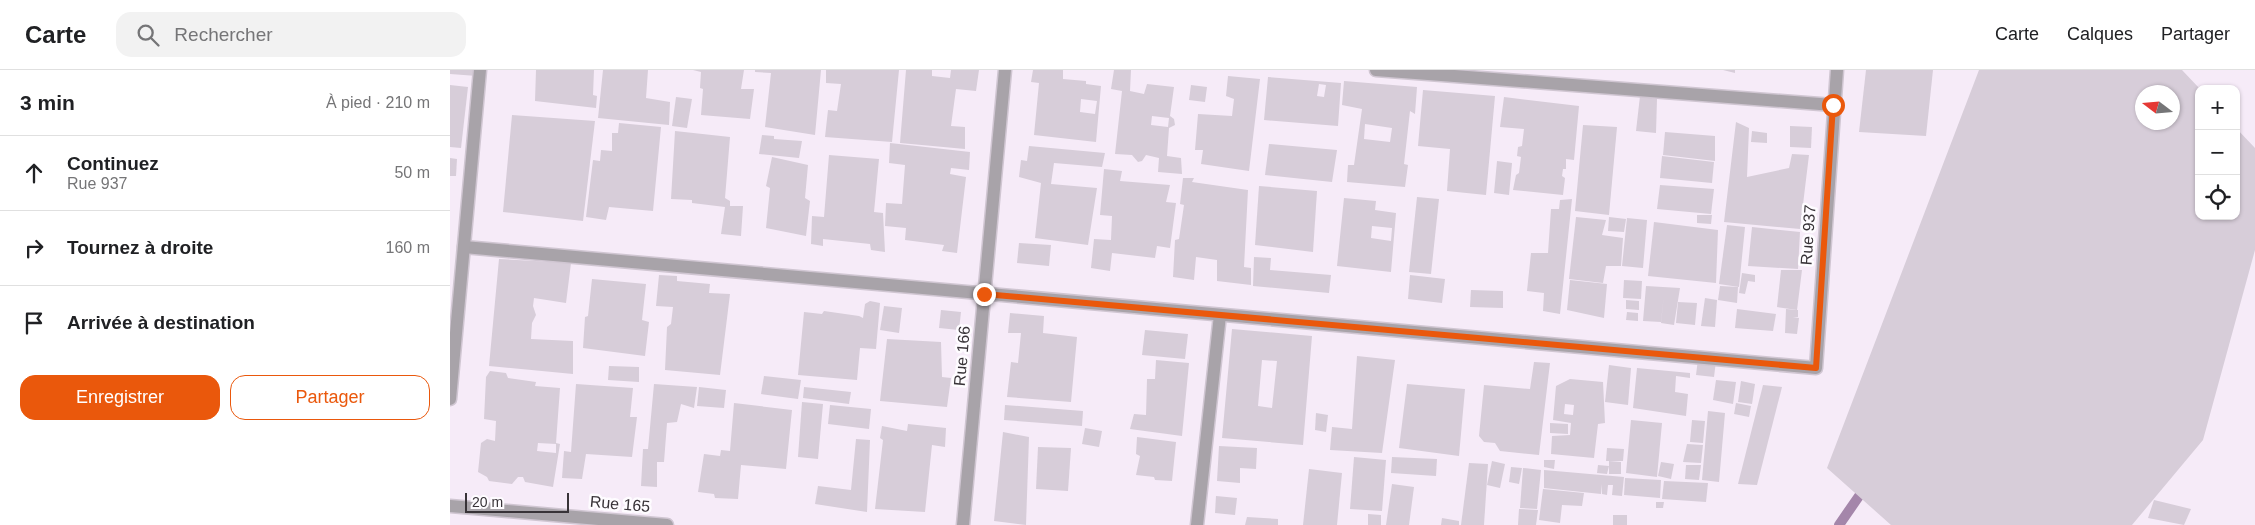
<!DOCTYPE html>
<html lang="fr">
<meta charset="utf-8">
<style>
:root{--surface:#fff;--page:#f2f2f2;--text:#202124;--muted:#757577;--line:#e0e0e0;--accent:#ea580c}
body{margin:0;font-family:Helvetica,sans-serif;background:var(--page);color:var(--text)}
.controls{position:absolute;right:15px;top:15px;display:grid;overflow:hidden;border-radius:10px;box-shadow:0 1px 4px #0004}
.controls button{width:45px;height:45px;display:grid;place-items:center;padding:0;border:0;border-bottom:1px solid var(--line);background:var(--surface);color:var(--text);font:25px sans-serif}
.compass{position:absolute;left:1685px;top:15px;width:45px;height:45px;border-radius:50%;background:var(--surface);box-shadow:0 1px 4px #0004;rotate:286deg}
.scale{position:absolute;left:15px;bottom:12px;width:104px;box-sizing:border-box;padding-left:5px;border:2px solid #383338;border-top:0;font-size:14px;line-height:18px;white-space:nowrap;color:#383338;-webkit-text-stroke:4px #fefcff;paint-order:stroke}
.stop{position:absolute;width:15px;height:15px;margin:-11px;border:4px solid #ea580c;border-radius:50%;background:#fff}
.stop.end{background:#ea580c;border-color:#fff;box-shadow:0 1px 5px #0008}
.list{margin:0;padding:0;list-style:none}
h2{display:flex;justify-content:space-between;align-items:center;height:65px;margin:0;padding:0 20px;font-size:21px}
h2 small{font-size:16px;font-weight:400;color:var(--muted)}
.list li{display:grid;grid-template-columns:32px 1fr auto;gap:15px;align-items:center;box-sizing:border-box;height:75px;padding:0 20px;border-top:1px solid var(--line)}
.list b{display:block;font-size:19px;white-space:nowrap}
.list p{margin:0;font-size:16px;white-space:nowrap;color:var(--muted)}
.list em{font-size:16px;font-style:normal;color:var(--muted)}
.actions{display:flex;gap:10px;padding:15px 20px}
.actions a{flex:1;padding:11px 0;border:1px solid var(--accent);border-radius:15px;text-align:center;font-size:18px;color:var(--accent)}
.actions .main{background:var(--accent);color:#fff}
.icon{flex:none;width:28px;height:28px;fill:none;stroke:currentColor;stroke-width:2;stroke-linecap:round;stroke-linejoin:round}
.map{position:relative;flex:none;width:1805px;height:455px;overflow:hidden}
header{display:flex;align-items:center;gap:30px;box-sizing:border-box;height:70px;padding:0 25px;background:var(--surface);border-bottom:1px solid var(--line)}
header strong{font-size:24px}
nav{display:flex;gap:28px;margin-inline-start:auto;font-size:18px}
.search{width:350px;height:45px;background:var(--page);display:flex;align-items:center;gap:12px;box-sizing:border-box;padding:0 18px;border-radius:15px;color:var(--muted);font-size:19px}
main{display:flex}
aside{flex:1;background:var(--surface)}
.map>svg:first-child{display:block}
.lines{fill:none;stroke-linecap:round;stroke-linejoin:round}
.stream{stroke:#a486aa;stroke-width:10}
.building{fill:#d7cdd9;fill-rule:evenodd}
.street-casing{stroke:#d0c6d2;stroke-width:15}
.street{stroke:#a8a3a9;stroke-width:12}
.route{stroke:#ea580c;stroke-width:6}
.labels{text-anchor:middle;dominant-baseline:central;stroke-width:5;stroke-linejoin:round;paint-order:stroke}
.street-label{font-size:16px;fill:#383338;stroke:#fefcff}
</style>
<header>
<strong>Carte</strong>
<div class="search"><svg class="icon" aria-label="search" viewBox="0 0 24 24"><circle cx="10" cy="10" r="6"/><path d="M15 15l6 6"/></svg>Rechercher</div>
<nav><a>Carte</a><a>Calques</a><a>Partager</a></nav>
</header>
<main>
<aside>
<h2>3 min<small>À pied · 210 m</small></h2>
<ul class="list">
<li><svg class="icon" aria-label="ahead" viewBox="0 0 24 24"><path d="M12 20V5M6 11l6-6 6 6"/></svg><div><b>Continuez</b><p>Rue 937</p></div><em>50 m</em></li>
<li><svg class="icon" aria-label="right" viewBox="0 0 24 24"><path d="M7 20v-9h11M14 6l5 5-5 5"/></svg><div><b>Tournez à droite</b></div><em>160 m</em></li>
<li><svg class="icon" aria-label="arrive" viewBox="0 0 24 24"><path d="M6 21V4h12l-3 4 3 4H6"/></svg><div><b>Arrivée à destination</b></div></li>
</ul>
<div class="actions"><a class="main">Enregistrer</a><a>Partager</a></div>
</aside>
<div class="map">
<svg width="1805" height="455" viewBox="0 0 1805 455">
<rect width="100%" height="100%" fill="#f6ebf8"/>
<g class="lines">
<polyline class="stream" points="1389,455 1416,416"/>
</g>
<g class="building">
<polygon points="0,0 27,0 27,6 0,4"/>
<polygon points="86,0 144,0 143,25 147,26 146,38 85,31"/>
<polygon points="153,0 198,0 196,28 220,32 219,55 148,48"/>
<polygon points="243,0 294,0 291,19 304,19 300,49 251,45 253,19 250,18 251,2"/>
<polygon points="305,0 371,0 365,65 315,57 321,3 305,2"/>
<polygon points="376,0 449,0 442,72 375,67 378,40 387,41 391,14 376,13"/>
<polygon points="456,0 482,0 482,6 500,8 501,0 529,0 526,21 506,19 501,56 515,57 515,79 450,73"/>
<path d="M583,0H613V9L636,11V14L651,16L646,72L584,65L589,13L581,12ZM631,29L647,31L645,44L630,42Z"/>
<path d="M664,0H681L680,21L694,24L697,14L724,17L720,46L724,49L725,55L719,58L717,86L731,88L732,104L708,102L709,88L696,85L692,91L688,92L682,85L665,84L672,21L661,19ZM702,46L719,48L718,57L701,55Z"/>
<polygon points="1273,0 1285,0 1285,3"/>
<polygon points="1416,0 1483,0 1476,66 1409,62"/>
<path d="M1529,0H1732L1750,19L1749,146H1786V58L1805,78V180L1753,370L1682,455H1441L1377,398ZM1692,22H1722V52H1692Z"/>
<polygon points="778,6 810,9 799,101 751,94 753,80 745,80 748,44 782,46 784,29 776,26"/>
<path d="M818,7L891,13L888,56L814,50ZM869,14L876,15L874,27L867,26Z"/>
<path d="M894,11L967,17L965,44L960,41L954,94L958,95L955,117L897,112L898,95H904L912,39L892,35ZM915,54L942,58L940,72L914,69Z"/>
<polygon points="0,15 18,17 11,78 0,77"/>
<polygon points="741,15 757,17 755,32 739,30"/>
<polygon points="973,20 1045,26 1036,125 997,121 1000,79 968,76"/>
<polygon points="1190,26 1207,29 1206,63 1186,61"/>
<polygon points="226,27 242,29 237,58 222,56"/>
<polygon points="1054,27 1129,36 1124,90 1116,89 1116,99 1113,99 1112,106 1115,108 1113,125 1063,120 1066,105 1069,103 1071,87 1067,86 1068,77 1072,76 1074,59 1050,57"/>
<polygon points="62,45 145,51 133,151 53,142"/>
<polygon points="1286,52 1299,58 1297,107 1339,98 1342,84 1359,85 1350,159 1274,152"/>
<polygon points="169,53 211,57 203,141 159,137 156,150 136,147 143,90 150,91 151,80 162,81 162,63 168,63"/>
<polygon points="1133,55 1167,57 1159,145 1125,141"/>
<polygon points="1340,56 1362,57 1361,78 1340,77"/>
<polygon points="225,61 280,67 275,128 280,131 280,136 293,136 291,166 271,164 275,137 242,133 242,130 221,129"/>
<polygon points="1302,61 1317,63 1317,73 1301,72"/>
<polygon points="1215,62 1265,66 1265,91 1213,85"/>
<polygon points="312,65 324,66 324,69 352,71 349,88 309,84"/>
<polygon points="440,73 520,82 519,100 501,98 500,104 516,107 507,183 492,181 494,175 455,170 456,158 435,156 436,133 452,134 455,95 439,93"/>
<polygon points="819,74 887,80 882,112 815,105"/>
<polygon points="579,76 655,83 652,97 604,93 601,114 647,118 638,175 585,168 591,113 569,107 571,90 577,91"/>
<polygon points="379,85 429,89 424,142 433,143 435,182 421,180 420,174 373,169 373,176 361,174 362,146 374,147"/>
<polygon points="1212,86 1264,92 1262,113 1210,108"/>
<polygon points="322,87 358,95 355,128 360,131 356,166 316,158 320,118 316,116"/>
<polygon points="0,88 7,89 6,106 0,106"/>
<polygon points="1047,91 1062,93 1059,125 1044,123"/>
<polygon points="654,99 672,101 670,111 720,115 716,132 726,133 720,178 707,176 705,188 662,183 660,201 641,198 644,169 661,170 662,146 650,145"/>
<polygon points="733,108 744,108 742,112 798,120 794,197 801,198 801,215 767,211 767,190 746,187 744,210 723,207 725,170 729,169 734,135 730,134"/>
<polygon points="1210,115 1264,119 1261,144 1207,139"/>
<polygon points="809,116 867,121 863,182 805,175"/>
<polygon points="967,127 989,129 981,204 959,202"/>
<path d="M894,128L926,131L925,140L946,143L941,202L887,196ZM922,156L942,158L941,171L921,168Z"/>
<polygon points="1122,129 1110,244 1093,241 1094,223 1077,221 1081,183 1098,183 1101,139 1109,139 1110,130"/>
<polygon points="1247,145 1262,145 1261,154 1247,153"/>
<polygon points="1126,147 1156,150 1152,165 1173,168 1171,196 1156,196 1153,213 1119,209"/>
<polygon points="1159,147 1176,149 1174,162 1158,161"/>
<polygon points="1177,148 1197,150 1193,198 1172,196"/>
<polygon points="1204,152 1268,160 1266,213 1198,206"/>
<polygon points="1277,155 1295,157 1289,217 1269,214"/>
<polygon points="1302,157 1350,162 1348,199 1298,196"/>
<polygon points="569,173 601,175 599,196 567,193"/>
<polygon points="804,187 821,188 820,200 881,205 879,223 803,216"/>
<polygon points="49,189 121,193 116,233 84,228 83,236 86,245 82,253 81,269 123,271 123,304 39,296"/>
<polygon points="1331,200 1352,200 1347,240 1327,237"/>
<polygon points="1292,203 1305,205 1305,212 1298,211 1295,224 1289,223"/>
<polygon points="209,205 227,206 227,211 260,214 259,223 280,224 270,305 215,300 217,257 221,254 223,237 206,236"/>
<polygon points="960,205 995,209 992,233 958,229"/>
<polygon points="142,209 196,214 192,250 199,252 195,286 133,278 135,247 138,246"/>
<polygon points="1120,210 1157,214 1154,248 1117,240"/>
<polygon points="1174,210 1192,211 1191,229 1173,228"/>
<polygon points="1196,216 1230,218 1224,255 1211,253 1214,224 1211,252 1193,251"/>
<polygon points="1270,216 1288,217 1287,233 1268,230"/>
<polygon points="1021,220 1053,221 1053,238 1020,237"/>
<polygon points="1255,228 1267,230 1265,257 1251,256"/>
<polygon points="1176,230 1189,231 1189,240 1176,239"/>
<polygon points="420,231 430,233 426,279 410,278 407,310 348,305 354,242 372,244 374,241 409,246 413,248 415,234"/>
<polygon points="1228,232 1247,233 1245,255 1226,253"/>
<polygon points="434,236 452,238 449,263 430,260"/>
<polygon points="1287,239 1326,244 1323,261 1285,258"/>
<polygon points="1336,239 1348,240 1348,247 1343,247 1349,248 1347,264 1335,263"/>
<polygon points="491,240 511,242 509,260 489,258"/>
<polygon points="1177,242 1188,243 1188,251 1176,250"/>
<polygon points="560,243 594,246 593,263 627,267 621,332 557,327 561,292 568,293 571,263 558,263"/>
<path d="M782,259L862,266L853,375L772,368ZM812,290L827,291L822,338L808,336Z"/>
<polygon points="695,260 738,264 735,289 692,285"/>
<polygon points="437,269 491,272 492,307 501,308 497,337 430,331"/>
<polygon points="907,286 945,290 932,383 880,380 882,357 902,359"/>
<polygon points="1248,289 1266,291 1264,307 1246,305"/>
<polygon points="706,290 739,293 732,366 680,359 684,344 696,345 697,309 705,309"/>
<polygon points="1084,292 1100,293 1089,385 1050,381 1045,373 1034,372 1029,366 1034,315 1080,319"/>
<polygon points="1159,295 1181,298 1178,335 1155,332"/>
<polygon points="159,296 189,297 189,312 158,310"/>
<polygon points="1187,298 1240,303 1240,308 1226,306 1225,322 1238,324 1236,346 1183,338"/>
<path d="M40,301L56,303L58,308L86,312L85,316L110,318L106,373L110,374L103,417L75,412L73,407H68L62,414L39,411L37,407L28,402L31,373L37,369L45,371L46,351L34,349L36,307ZM88,373L106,374V383L87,381Z"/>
<polygon points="314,306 351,310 348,329 311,324"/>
<path d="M1120,309L1153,312L1155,353L1148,354L1144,388L1101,384L1102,366L1120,365L1121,353L1103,350L1106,316ZM1115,334L1124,335L1123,345L1114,344Z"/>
<polygon points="1266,310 1286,312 1283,334 1263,330"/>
<polygon points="1291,311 1305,314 1302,334 1288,332"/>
<polygon points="126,314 183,318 180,347 187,347 182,387 136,384 132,409 112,408 114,381 121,382"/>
<polygon points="204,314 247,317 244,338 231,334 227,352 217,353 214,392 207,392 207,417 191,416 193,379 198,379"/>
<polygon points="957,314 1015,319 1009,386 949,378"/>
<polygon points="1313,315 1332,317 1307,415 1288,414"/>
<polygon points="249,317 276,320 274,338 247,336"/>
<polygon points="354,317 401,322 399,334 353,328"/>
<polygon points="352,332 373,334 368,389 348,387"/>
<polygon points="284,333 342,340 336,399 291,395 288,429 265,428 264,424 248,422 254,384 270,386 271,380 280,381"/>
<polygon points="1286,333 1301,336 1299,347 1284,344"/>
<polygon points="380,335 421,339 419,359 378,354"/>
<polygon points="555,335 633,341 632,356 554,350"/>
<polygon points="1258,341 1275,343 1269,412 1252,410"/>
<polygon points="866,343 878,345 876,362 865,360"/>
<polygon points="1181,350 1212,353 1207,407 1176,403"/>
<polygon points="1242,350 1255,351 1253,373 1240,372"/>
<polygon points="1100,353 1118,354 1118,364 1100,363"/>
<polygon points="458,354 496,358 495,377 482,375 475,442 425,439 433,370 430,368 432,356 457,361"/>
<polygon points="635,358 652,361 649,377 632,374"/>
<polygon points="553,362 579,367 576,455 544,451"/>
<polygon points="687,367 726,372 722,411 705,410 704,407 686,405 690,386 686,384"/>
<polygon points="406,369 420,370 417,442 365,434 368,416 401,420"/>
<polygon points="1237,374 1253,375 1251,393 1233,392"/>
<polygon points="769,376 807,378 806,399 790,398 790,413 767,411"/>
<polygon points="588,377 621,378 618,421 586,419"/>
<polygon points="1157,378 1174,379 1173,391 1156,391"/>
<polygon points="904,387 936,390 932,441 900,439"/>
<polygon points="942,387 987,389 986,406 941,403"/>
<polygon points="1094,390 1105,390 1104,399 1094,397"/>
<polygon points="1042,391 1055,394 1050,418 1037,415"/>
<polygon points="1159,391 1171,392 1171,404 1159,404"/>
<polygon points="1211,392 1224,394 1221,409 1208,406"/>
<polygon points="1019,393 1038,394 1034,455 1011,455"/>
<polygon points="1148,395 1159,396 1157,404 1147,403"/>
<polygon points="1236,395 1251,395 1249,410 1235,409"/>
<polygon points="1061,397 1072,398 1069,414 1059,412"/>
<polygon points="1073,398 1091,400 1087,439 1070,438"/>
<polygon points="859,399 892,403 887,455 853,455"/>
<polygon points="1094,400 1174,407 1172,426 1162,425 1163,415 1158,415 1157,425 1152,424 1152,414 1151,424 1094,418"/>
<polygon points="1175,408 1211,410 1210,428 1174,425"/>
<polygon points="1214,411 1258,413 1256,432 1212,429"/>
<polygon points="942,414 964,417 959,455 936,455"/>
<polygon points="1093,419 1134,423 1132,436 1112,435 1110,453 1089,450"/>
<polygon points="766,426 787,428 785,445 765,443"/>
<polygon points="1704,430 1741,439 1734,455 1698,448"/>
<polygon points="1206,432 1214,432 1213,438 1206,438"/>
<polygon points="1069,439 1088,440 1086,455 1068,455"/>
<polygon points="918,444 931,445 931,455 918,455"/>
<rect x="1163" y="445" width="14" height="10"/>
<polygon points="797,447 828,449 828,455 795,455"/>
<polygon points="992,448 1009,451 1009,455 991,455"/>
</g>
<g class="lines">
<g class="street-casing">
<g id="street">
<polyline points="926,0 1383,35"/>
<polyline points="14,177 1366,298 1387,0"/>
<polyline points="0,329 30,0"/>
<polyline points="0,436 217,455"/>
<polyline points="513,455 555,0"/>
<polyline points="747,455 770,245"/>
</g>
</g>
<use href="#street" class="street"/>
</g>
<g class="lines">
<polyline class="route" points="534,224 1366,298 1383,35"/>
</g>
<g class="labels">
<g class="street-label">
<text transform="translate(1358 165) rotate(-86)">Rue 937</text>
<text transform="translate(512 286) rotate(-85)">Rue 166</text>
<text transform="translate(170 434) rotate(5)">Rue 165</text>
</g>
</g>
</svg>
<div class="controls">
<button>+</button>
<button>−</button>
<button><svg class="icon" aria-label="locate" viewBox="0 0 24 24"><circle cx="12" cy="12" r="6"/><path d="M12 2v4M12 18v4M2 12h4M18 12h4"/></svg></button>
</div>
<svg class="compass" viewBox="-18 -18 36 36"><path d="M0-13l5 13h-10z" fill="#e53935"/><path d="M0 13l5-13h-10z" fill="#757577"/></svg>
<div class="scale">20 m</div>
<div class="stop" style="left:1383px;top:35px"></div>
<div class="stop end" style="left:534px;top:224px"></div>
</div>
</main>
